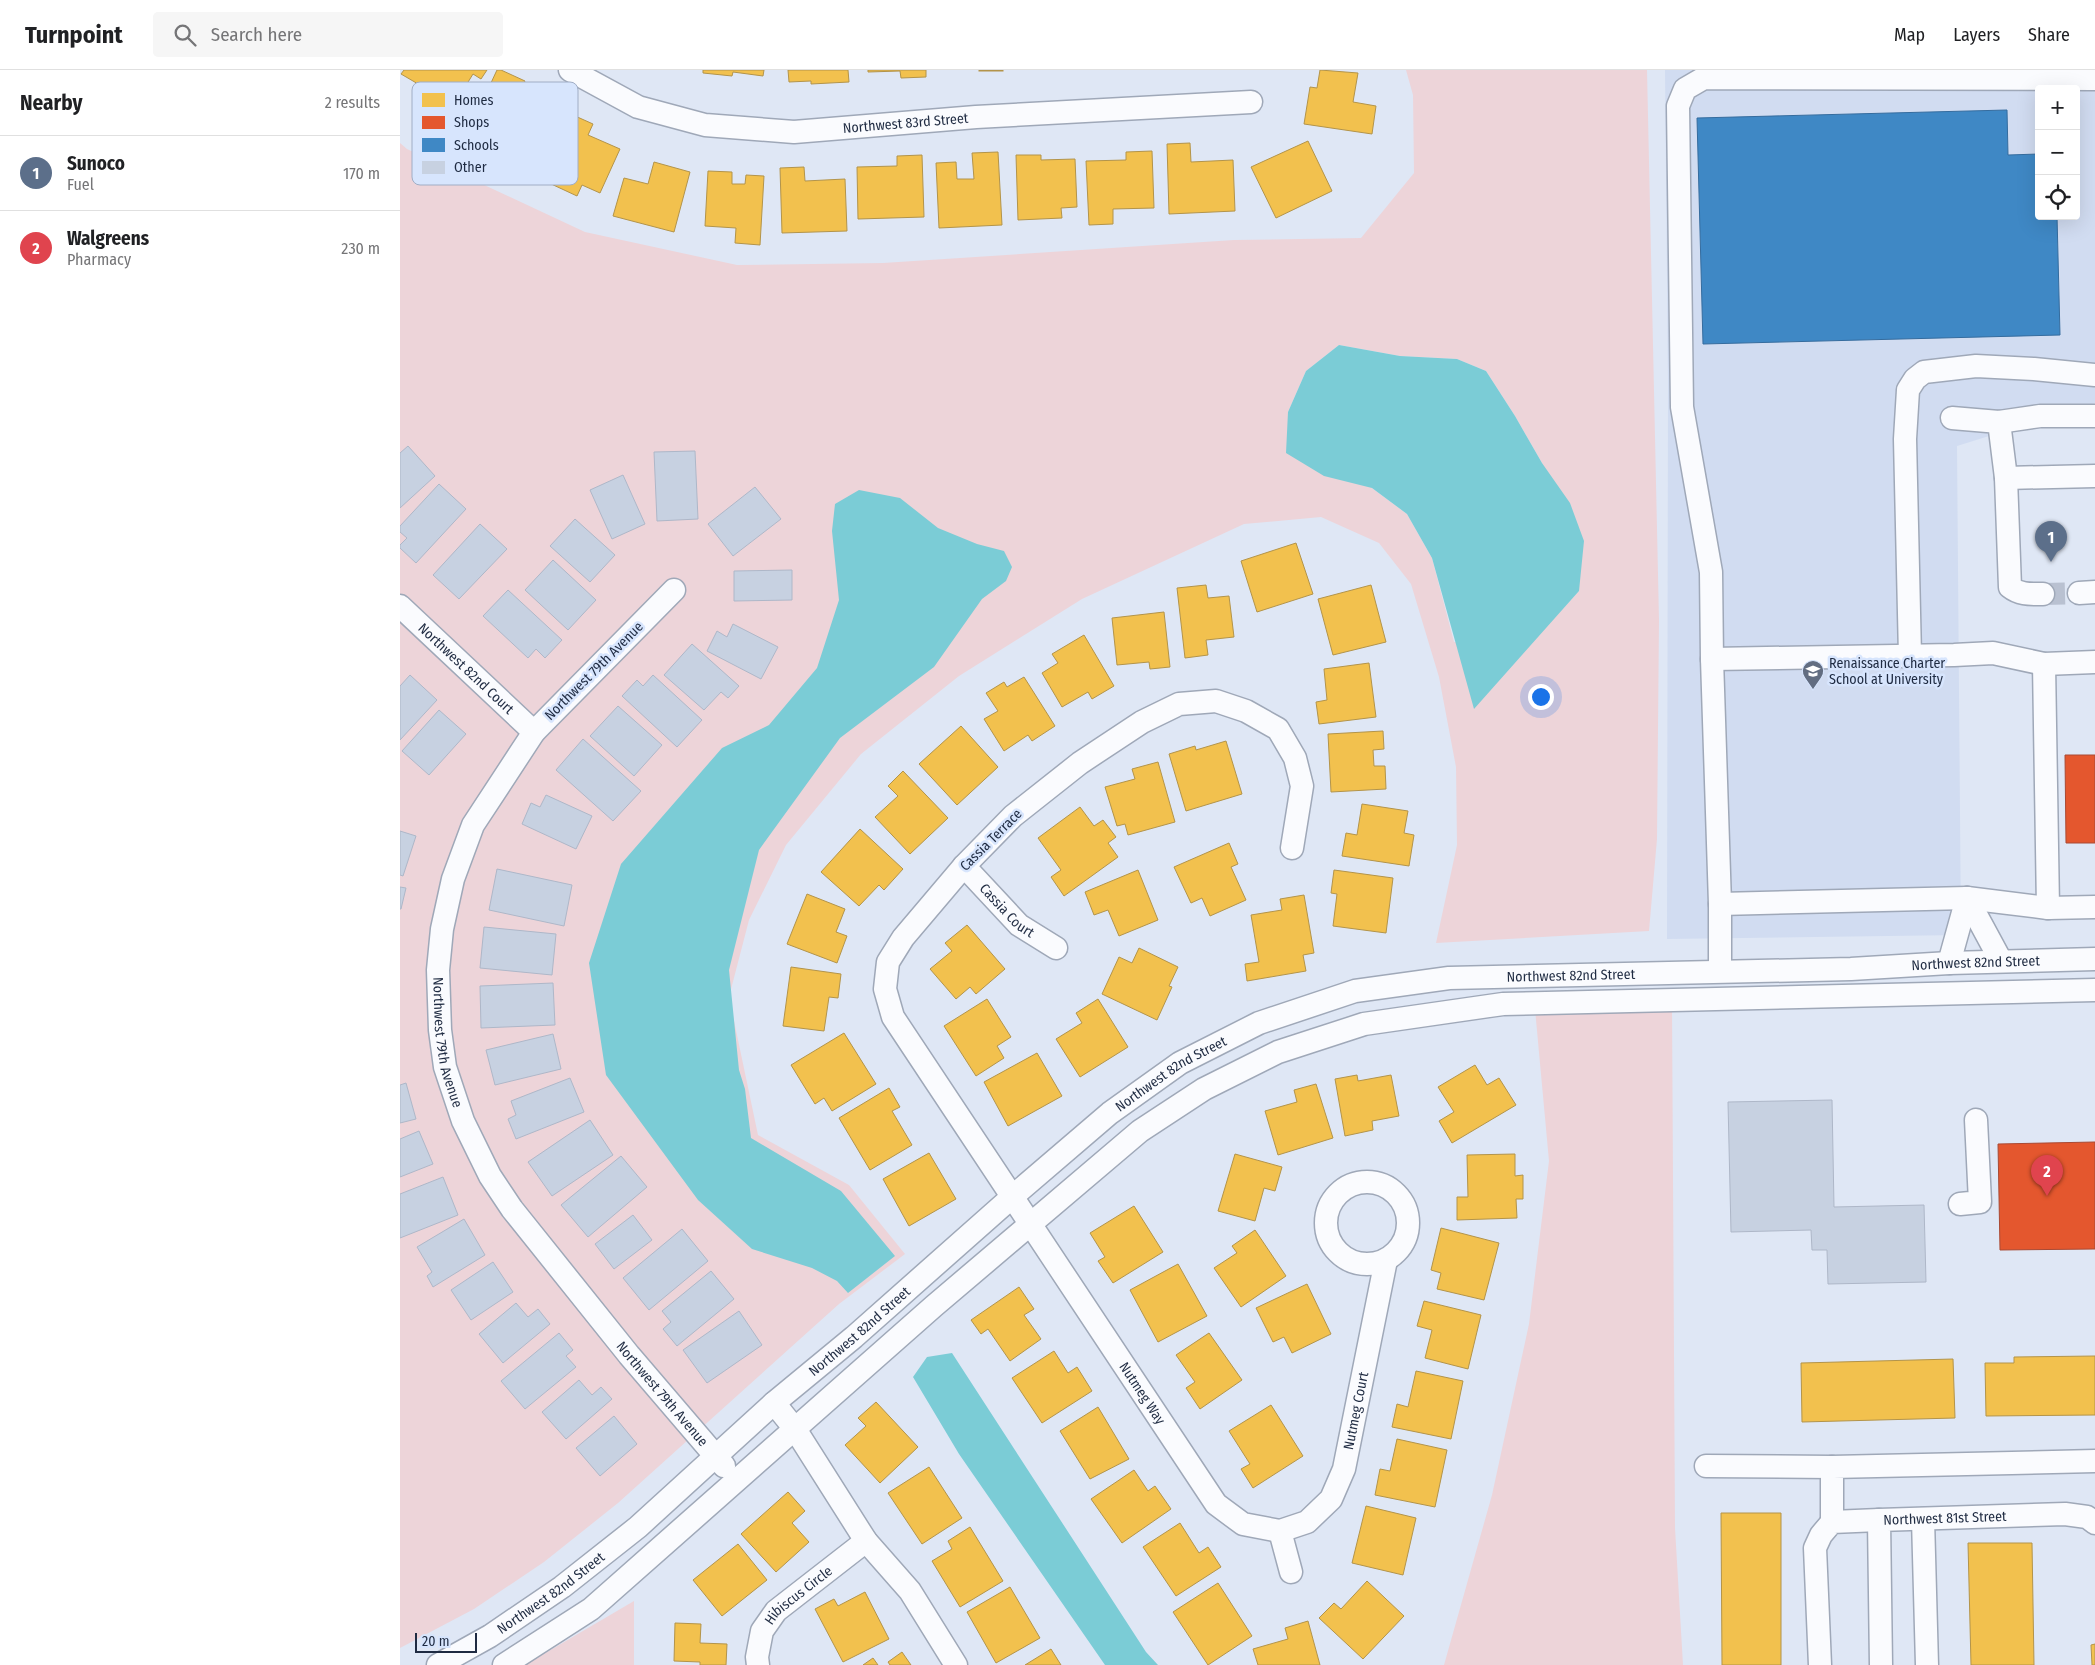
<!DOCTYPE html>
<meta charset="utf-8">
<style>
:root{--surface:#fff;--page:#f6f6f6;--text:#202124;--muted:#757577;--line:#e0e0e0;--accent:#626d81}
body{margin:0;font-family:"Fira Sans Condensed",sans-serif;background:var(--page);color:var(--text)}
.controls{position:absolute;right:15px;top:15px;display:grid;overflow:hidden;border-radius:5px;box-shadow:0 5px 20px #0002}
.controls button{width:45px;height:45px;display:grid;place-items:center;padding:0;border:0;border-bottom:1px solid var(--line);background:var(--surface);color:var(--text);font:25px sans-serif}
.scale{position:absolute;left:15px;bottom:12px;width:62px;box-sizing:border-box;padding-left:5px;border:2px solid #1f2b42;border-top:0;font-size:14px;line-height:18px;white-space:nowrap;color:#1f2b42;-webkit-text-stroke:4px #d7e5fd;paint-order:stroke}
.you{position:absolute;left:1140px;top:626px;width:18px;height:18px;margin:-12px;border:4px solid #fff;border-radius:50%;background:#1a73e8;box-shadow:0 0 0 8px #1a73e833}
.badge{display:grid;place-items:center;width:32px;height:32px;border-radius:50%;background:var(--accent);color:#fff;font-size:16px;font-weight:700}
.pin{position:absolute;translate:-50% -41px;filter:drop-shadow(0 1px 2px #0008)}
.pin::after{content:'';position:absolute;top:26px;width:18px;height:15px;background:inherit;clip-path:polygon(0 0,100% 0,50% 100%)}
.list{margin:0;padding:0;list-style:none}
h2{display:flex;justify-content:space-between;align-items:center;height:65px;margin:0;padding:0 20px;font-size:21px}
h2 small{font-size:16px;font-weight:400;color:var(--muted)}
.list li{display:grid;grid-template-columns:32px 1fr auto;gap:15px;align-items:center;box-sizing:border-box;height:75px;padding:0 20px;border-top:1px solid var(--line)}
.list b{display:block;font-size:19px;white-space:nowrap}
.list p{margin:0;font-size:16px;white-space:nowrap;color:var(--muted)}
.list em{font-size:16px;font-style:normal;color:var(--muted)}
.icon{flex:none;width:28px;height:28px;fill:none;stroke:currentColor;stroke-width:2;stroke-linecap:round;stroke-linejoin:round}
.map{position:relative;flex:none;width:1695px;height:1595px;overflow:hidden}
header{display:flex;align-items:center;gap:30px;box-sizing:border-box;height:70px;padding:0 25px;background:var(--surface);border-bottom:1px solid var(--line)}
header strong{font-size:24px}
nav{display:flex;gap:28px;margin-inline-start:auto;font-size:18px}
.search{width:350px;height:45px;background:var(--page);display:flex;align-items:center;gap:12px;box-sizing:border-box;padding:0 18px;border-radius:5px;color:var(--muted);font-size:19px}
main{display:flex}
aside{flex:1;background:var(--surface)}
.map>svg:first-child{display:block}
.built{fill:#d1dcf1;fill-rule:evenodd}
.green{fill:#edd4d9;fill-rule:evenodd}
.water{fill:#7bccd6}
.homes{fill:#f2c14e;stroke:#b3944a}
.shops{fill:#e4572e;stroke:#a94a34}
.schools{fill:#3f88c5;stroke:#356c9e}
.building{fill:#c7d1e1;stroke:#aeb7c8}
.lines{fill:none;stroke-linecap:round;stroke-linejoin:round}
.minor-tunnel{stroke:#b9c1d1;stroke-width:22;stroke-dasharray:22 11;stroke-linecap:butt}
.minor-casing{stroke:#9fa8b8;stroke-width:25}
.minor{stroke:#fafbfe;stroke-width:22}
.labels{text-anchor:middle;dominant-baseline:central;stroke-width:5;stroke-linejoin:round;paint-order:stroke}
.street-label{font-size:14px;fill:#1f2b42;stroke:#d7e5fd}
.poi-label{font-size:14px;fill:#1f2b42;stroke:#d7e5fd;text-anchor:start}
.key{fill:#d7e5fd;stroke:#a0adc5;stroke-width:1}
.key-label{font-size:14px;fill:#1f2b42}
</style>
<header>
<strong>Turnpoint</strong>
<div class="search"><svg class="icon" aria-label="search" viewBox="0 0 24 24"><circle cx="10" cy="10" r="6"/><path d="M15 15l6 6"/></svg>Search here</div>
<nav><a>Map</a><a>Layers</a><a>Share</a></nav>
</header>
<main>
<aside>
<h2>Nearby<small>2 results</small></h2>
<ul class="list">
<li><span class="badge" style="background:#5c6f8a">1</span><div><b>Sunoco</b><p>Fuel</p></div><em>170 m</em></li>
<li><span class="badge" style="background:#e0444e">2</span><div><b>Walgreens</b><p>Pharmacy</p></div><em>230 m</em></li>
</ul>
</aside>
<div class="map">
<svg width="1695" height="1595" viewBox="0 0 1695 1595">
<rect width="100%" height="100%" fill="#dfe7f5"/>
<path class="built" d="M1265,0H1695V333L1557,376L1561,865L1267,869L1268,312ZM1639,19H1676V146H1639Z"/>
<g class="green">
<path d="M1006,0H1247L1259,550L1257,769L1249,861L1036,873L1057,775L1056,697L1039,607L1011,514L979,473L921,447L844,454L682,529L559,606L461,684L386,775L349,850L329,927L358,1065L449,1115L505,1184L439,1234L218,1433L144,1492L74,1539L0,1578V73L7,79L185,162L337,195L483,193L834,170L961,168L1014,103L1013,25ZM939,275L1000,286L1057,289L1086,301L1115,346L1142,393L1179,521L1133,571L1054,572L1032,488L1007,444L972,418L888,342L906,301Z"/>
<polygon points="1272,935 1275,1458 1283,1595 1044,1595 1092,1425 1129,1254 1149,1091 1135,939"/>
<polygon points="234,1531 234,1595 125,1595"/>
</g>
<g class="water">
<polygon points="939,275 1000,286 1057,289 1086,301 1115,346 1142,393 1170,433 1184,471 1179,521 1074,639 1032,488 1007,444 972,418 924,406 886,383 888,342 906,301"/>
<polygon points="459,420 500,428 538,458 577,474 604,481 612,497 606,511 582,529 534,597 440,668 359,780 329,900 339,1000 345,1019 351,1068 441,1121 495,1186 448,1223 437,1211 412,1198 352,1179 298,1130 206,1005 189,893 221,794 322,678 369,655 417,598 439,530 432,461 435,434"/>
<polygon points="552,1283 746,1582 758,1595 705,1595 559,1384 513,1307 527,1287"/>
</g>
<g class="homes">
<polygon points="4,0 87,0 81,9 73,4 54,35 1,4"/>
<polygon points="97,0 101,0 125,11 115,31 147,47 126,93 87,74 83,83 63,73"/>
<polygon points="303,0 364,0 363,6 333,2 332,6 303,3"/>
<polygon points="388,0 448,0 449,12 411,14 411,11 389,12"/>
<polygon points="468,0 526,0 526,7 501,8 500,1 468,2"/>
<rect x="579" y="0" width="24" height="1"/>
<polygon points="920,0 958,3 953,32 976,36 972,64 904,54 910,17 917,18"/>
<polygon points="164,41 193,54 188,65 220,79 200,123 182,115 177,126 134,106"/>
<polygon points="908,71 932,121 876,148 851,97"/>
<polygon points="790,73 791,92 833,90 835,141 769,144 767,74"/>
<polygon points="752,81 754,138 713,139 713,154 689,155 686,91 726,90 726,82"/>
<polygon points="598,82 602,155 539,158 536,93 556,92 557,109 574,109 572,83"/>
<polygon points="522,85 524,147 458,149 457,97 497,96 497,86"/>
<polygon points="616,85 641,85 641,90 675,89 677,137 661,138 662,148 618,150"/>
<polygon points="254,92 290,102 274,162 213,146 224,108 248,114"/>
<polygon points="404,97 405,111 445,109 447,161 382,163 380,98"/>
<polygon points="308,101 332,102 332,114 345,114 346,105 364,106 360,175 335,173 336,158 305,156"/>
<polygon points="896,473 913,524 857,542 841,491"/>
<polygon points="806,515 808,528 829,526 834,567 806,570 808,585 785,588 777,518"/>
<polygon points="971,515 986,572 933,585 918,529"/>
<polygon points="764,542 770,597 750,599 749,592 717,595 712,548"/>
<polygon points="684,565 714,616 692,629 688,622 662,637 642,603 658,593 652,584"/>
<polygon points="969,593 976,647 919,654 916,632 927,630 924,599"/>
<polygon points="624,607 655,656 632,671 628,665 604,681 584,649 598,641 586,623 604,612 607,617"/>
<polygon points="561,656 598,697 557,735 519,694"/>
<polygon points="983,661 984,679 973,680 974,696 985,696 986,719 931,722 928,664"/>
<polygon points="826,671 842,724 786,741 769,684 795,676 796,680"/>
<polygon points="758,692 775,752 728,765 725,754 717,756 705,717 735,709 732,699"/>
<polygon points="503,701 548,748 510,784 475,747 498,726 488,716"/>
<polygon points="962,734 1008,741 1004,763 1014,765 1009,796 942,786 946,763 957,765"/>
<polygon points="680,737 694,756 703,750 716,767 708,773 718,787 664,826 651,807 661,800 638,768"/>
<polygon points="460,759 503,799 484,820 479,815 459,836 421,802"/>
<polygon points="829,773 838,794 831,797 846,830 810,846 802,828 791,833 774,797"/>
<polygon points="738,800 758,850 719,866 708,840 694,845 685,822"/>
<polygon points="934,800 993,808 986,863 933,856 937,824 931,823"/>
<polygon points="407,824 445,839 436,862 447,866 437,893 387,874"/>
<polygon points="904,825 914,883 903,885 906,901 847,911 845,894 859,892 851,845 882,840 880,829"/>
<polygon points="567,855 605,899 576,924 570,917 556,929 530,899 552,881 545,873"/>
<polygon points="739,878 778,897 769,916 772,917 757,950 702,924 719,887 732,893"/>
<polygon points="391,897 441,904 438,928 429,927 424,961 383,956"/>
<polygon points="587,929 611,967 597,976 604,988 576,1006 544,956"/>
<polygon points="698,929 728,977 680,1007 656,969 682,953 676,943"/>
<polygon points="444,963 476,1014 432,1041 424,1028 415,1034 391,995"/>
<polygon points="637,983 662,1026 608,1056 584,1012"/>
<polygon points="1075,995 1087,1015 1099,1008 1116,1035 1052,1073 1039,1051 1054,1042 1038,1017"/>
<polygon points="957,1005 958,1011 991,1005 999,1046 972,1051 973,1060 945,1066 935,1009"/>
<polygon points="916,1014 933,1068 878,1085 865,1041 897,1032 894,1020"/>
<polygon points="489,1018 500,1037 492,1041 512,1075 470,1100 439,1048"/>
<polygon points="529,1083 556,1129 509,1156 483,1109"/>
<polygon points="835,1084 882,1097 875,1121 864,1118 855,1151 818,1141"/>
<polygon points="1115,1084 1115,1106 1123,1105 1123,1129 1116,1129 1117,1148 1057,1150 1057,1127 1068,1127 1067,1085"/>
<polygon points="734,1136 763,1182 713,1213 698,1191 705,1187 690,1163"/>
<polygon points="1041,1158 1099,1173 1084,1230 1037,1219 1041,1203 1031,1200"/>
<polygon points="855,1160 886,1206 841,1237 814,1198 837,1183 832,1176"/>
<polygon points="778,1194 807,1246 758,1272 730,1220"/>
<polygon points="907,1214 931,1264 892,1283 884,1267 873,1272 856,1238"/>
<polygon points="619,1217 634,1239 624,1245 641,1269 610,1291 588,1259 581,1264 571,1250"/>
<polygon points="1024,1231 1081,1245 1068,1299 1025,1288 1032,1260 1017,1256"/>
<polygon points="809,1263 842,1310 800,1339 786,1318 795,1312 776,1285"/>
<polygon points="654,1281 668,1303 677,1297 692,1321 642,1353 612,1308"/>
<polygon points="1695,1286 1695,1345 1586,1346 1585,1293 1614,1293 1614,1287"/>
<polygon points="1553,1289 1555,1348 1402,1352 1401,1293"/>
<polygon points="1016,1301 1063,1311 1051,1369 992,1357 997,1334 1008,1337"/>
<polygon points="476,1332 518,1377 480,1413 445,1375 466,1356 458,1348"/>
<polygon points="871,1335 903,1386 853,1418 841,1399 850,1394 829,1361"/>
<polygon points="698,1337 729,1389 690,1409 660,1361"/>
<polygon points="997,1369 1047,1380 1035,1437 975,1425 980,1399 990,1401"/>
<polygon points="529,1397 562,1448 522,1474 488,1423"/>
<polygon points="734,1400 748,1421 755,1416 771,1439 722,1473 691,1429"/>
<polygon points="388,1422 405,1441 392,1453 409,1472 376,1502 341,1464"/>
<polygon points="966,1436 1016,1448 1003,1505 952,1493"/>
<polygon points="1321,1443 1381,1443 1381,1595 1322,1595"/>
<polygon points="780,1453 799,1483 808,1477 821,1497 776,1526 743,1477"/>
<polygon points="570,1457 603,1511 560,1537 532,1491 552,1479 548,1471"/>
<polygon points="1568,1473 1632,1473 1634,1595 1571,1595"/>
<polygon points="338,1474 367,1510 322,1546 293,1510"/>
<polygon points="967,1511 1004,1546 963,1589 919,1548 934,1533 941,1539"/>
<polygon points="818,1513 852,1566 808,1595 773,1542"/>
<polygon points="610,1517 640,1568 596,1593 567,1542"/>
<polygon points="465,1522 489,1569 443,1592 415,1539 434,1529 438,1536"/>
<polygon points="908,1551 920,1595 858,1595 853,1579 888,1569 885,1558"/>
<polygon points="275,1553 301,1554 300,1573 327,1574 326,1595 300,1595 300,1592 274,1591"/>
<polygon points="1695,1574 1695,1595 1692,1595 1691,1575"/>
<polygon points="651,1579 661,1595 625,1595"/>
<polygon points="502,1582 511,1595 490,1595 488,1592"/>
<polygon points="473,1588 478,1595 463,1595"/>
</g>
<g class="shops">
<polygon points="1665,685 1695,685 1695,773 1666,773"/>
<polygon points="1695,1072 1695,1179 1600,1180 1598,1074"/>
</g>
<polygon class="schools" points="1607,40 1608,85 1639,84 1639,146 1657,146 1660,265 1303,274 1297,48"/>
<g class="building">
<polygon points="8,376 35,406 0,438 0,383"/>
<polygon points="295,381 298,449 257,451 254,382"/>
<polygon points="223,405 245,454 212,469 190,420"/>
<polygon points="39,414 66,439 16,493 0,478 0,475 7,468 0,462 0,456"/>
<polygon points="355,417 381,449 333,486 308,454"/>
<polygon points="175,449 215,485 190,512 150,476"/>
<polygon points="80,454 107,479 59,529 33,505"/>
<polygon points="153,490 196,530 168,560 125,520"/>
<polygon points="392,500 392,530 334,531 334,501"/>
<polygon points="108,520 162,570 145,588 136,579 128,588 83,546"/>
<polygon points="333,554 378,577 361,609 307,581 317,561 327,567"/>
<polygon points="292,574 339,616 328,628 321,622 304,640 264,605"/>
<polygon points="10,605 37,630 0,670 0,616"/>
<polygon points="253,605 302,650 277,677 222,626 237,610 243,616"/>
<polygon points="218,636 262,675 234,706 190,666"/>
<polygon points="39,640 66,664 29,705 2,681"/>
<polygon points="183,669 241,721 213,751 156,700"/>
<polygon points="146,725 192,746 176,779 122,754 131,733 140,737"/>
<polygon points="0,761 16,766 3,806 0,805"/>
<polygon points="97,799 172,815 164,856 89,840"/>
<polygon points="0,817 6,818 1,839 0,839"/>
<polygon points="84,857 156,864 152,905 80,898"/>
<polygon points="153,913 155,955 81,958 80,916"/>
<polygon points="153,964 161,999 95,1015 86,980"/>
<polygon points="170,1008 184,1042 116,1069 108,1049 116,1045 111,1031"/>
<polygon points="6,1013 16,1049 0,1053 0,1015"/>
<polygon points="1432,1030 1434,1137 1524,1135 1526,1212 1428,1214 1427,1180 1412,1180 1411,1160 1331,1162 1328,1032"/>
<polygon points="190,1050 213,1085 152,1126 128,1092"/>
<polygon points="19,1061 33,1094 0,1107 0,1069"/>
<polygon points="221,1086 247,1117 188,1167 161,1135"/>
<polygon points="43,1107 58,1145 0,1168 0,1124"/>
<polygon points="233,1145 252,1170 214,1199 195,1174"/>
<polygon points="64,1149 85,1185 33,1217 27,1206 32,1202 17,1177"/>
<polygon points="282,1159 308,1191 249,1240 223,1208"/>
<polygon points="93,1192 113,1222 71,1250 51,1220"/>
<polygon points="311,1201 334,1229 277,1276 263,1259 271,1252 262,1241"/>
<polygon points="116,1233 128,1247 138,1239 150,1254 103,1293 79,1264"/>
<polygon points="339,1241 362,1275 307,1313 283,1280"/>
<polygon points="159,1263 173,1280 166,1286 176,1297 125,1339 101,1311"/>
<polygon points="179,1310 192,1325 201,1317 212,1329 166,1369 142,1342"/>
<polygon points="214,1346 237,1374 200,1406 176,1378"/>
</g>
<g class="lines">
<polyline class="minor-tunnel" points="1643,524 1679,523"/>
<g class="minor-casing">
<g id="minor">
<path id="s1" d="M170,0L238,37L305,55L394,62L576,47L851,32"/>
<polyline points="1552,348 1599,352 1606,408 1695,406"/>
<polyline points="1599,352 1640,346 1695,346"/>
<path d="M1606,408L1610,517C1620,525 1631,524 1643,524"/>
<path id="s2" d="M274,520L134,662L73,755L53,809L42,859L38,900L40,960L45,997L63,1051L90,1106L112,1139L229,1285L324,1396"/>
<polyline points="1679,523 1695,522"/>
<path id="s3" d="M0,536L134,662"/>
<polyline points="1510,586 1505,369 1508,320 1515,309 1524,302 1576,296 1634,299 1695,305"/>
<polyline points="1312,589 1554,585 1593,583 1644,594 1695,592"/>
<polyline points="1644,594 1648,838"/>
<path id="s4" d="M892,778L902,716L895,688L878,659L846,641L816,631L779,634L742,652L680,693L613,746L564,796L503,868L488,892L485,919L493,947L816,1434L843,1454L880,1461L907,1452L931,1429L944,1399L986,1190"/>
<path id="s5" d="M564,796L619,855L656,878"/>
<polyline points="1567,828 1601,891"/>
<polyline points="1320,834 1567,828 1648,838 1695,837"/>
<polyline points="1549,893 1567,828"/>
<polyline points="1320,901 1320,834 1312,589 1311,502 1282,337 1278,36 1285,19 1304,8 1695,9"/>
<circle cx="967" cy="1153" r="41"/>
<polyline points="1560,1134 1580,1132 1576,1050"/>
<polyline points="374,1333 395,1359 466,1471 510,1521 556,1595"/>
<polyline points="1306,1396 1432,1397"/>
<polyline points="1523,1449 1527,1595"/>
<polyline points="1432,1452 1432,1397 1695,1391"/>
<polyline points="880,1461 891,1502"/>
<path id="s6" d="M38,1595L90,1566L162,1517L238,1457L374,1333L454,1267L612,1127L710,1043L780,993L859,953L955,921L1049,908L1451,899L1549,893L1695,889"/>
<polyline points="104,1595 191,1539 534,1236 740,1061 804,1019 878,982 964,954 1103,934 1695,920"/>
<path id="s7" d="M358,1595L357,1587L362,1561L376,1541L466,1471"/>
<polyline points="1420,1595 1415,1478 1421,1465 1432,1452 1479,1450"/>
<path id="s8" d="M1481,1595L1479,1450L1665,1444L1687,1447L1695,1453"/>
</g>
</g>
<use href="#minor" class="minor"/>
</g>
<defs>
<g id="school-pin" transform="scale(1.125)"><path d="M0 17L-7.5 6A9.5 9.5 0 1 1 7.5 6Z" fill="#626d81" stroke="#d7e5fd"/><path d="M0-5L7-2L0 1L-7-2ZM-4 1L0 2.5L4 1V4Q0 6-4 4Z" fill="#fff"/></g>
</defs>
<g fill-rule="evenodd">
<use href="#school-pin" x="1413" y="601"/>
</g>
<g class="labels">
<g class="street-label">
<text stroke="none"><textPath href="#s1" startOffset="348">Northwest 83rd Street</textPath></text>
<text stroke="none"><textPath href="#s3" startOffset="91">Northwest 82nd Court</textPath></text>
<text transform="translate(194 601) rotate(-45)">Northwest 79th Avenue</text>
<text transform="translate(591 770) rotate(-45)">Cassia Terrace</text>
<text stroke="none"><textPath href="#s5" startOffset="62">Cassia Court</textPath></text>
<text stroke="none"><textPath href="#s6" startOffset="1769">Northwest 82nd Street</textPath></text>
<text stroke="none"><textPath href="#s6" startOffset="1364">Northwest 82nd Street</textPath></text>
<text stroke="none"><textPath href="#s2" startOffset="534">Northwest 79th Avenue</textPath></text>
<text stroke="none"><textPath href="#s6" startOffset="944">Northwest 82nd Street</textPath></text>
<text stroke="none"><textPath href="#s6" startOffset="539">Northwest 82nd Street</textPath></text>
<text stroke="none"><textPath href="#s2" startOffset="954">Northwest 79th Avenue</textPath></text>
<text stroke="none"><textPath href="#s4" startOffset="1132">Nutmeg Way</textPath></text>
<text stroke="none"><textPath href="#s4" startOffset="1490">Nutmeg Court</textPath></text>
<text stroke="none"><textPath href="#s8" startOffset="211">Northwest 81st Street</textPath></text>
<text stroke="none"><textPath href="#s6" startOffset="134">Northwest 82nd Street</textPath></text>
<text stroke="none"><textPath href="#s7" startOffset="86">Hibiscus Circle</textPath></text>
</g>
<g class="poi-label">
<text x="1429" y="593">Renaissance Charter<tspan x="1429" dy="16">School at University</tspan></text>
</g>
</g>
<rect x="12" y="12" width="166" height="103" rx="8" class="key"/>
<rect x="22" y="23" width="23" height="14" fill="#f2c14e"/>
<rect x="22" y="46" width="23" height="13" fill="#e4572e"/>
<rect x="22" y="68" width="23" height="14" fill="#3f88c5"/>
<rect x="22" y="91" width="23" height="13" fill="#c7d1e1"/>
<g class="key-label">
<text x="54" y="35">Homes</text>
<text x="54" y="57">Shops</text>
<text x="54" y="80">Schools</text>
<text x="54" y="102">Other</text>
</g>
</svg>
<div class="controls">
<button>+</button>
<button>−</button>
<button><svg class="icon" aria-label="locate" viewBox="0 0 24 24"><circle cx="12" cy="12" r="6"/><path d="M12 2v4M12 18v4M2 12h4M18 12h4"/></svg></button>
</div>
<div class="scale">20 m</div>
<div class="you"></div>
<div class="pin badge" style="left:1651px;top:492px;background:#5c6f8a">1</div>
<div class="pin badge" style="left:1647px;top:1126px;background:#e0444e">2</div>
</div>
</main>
